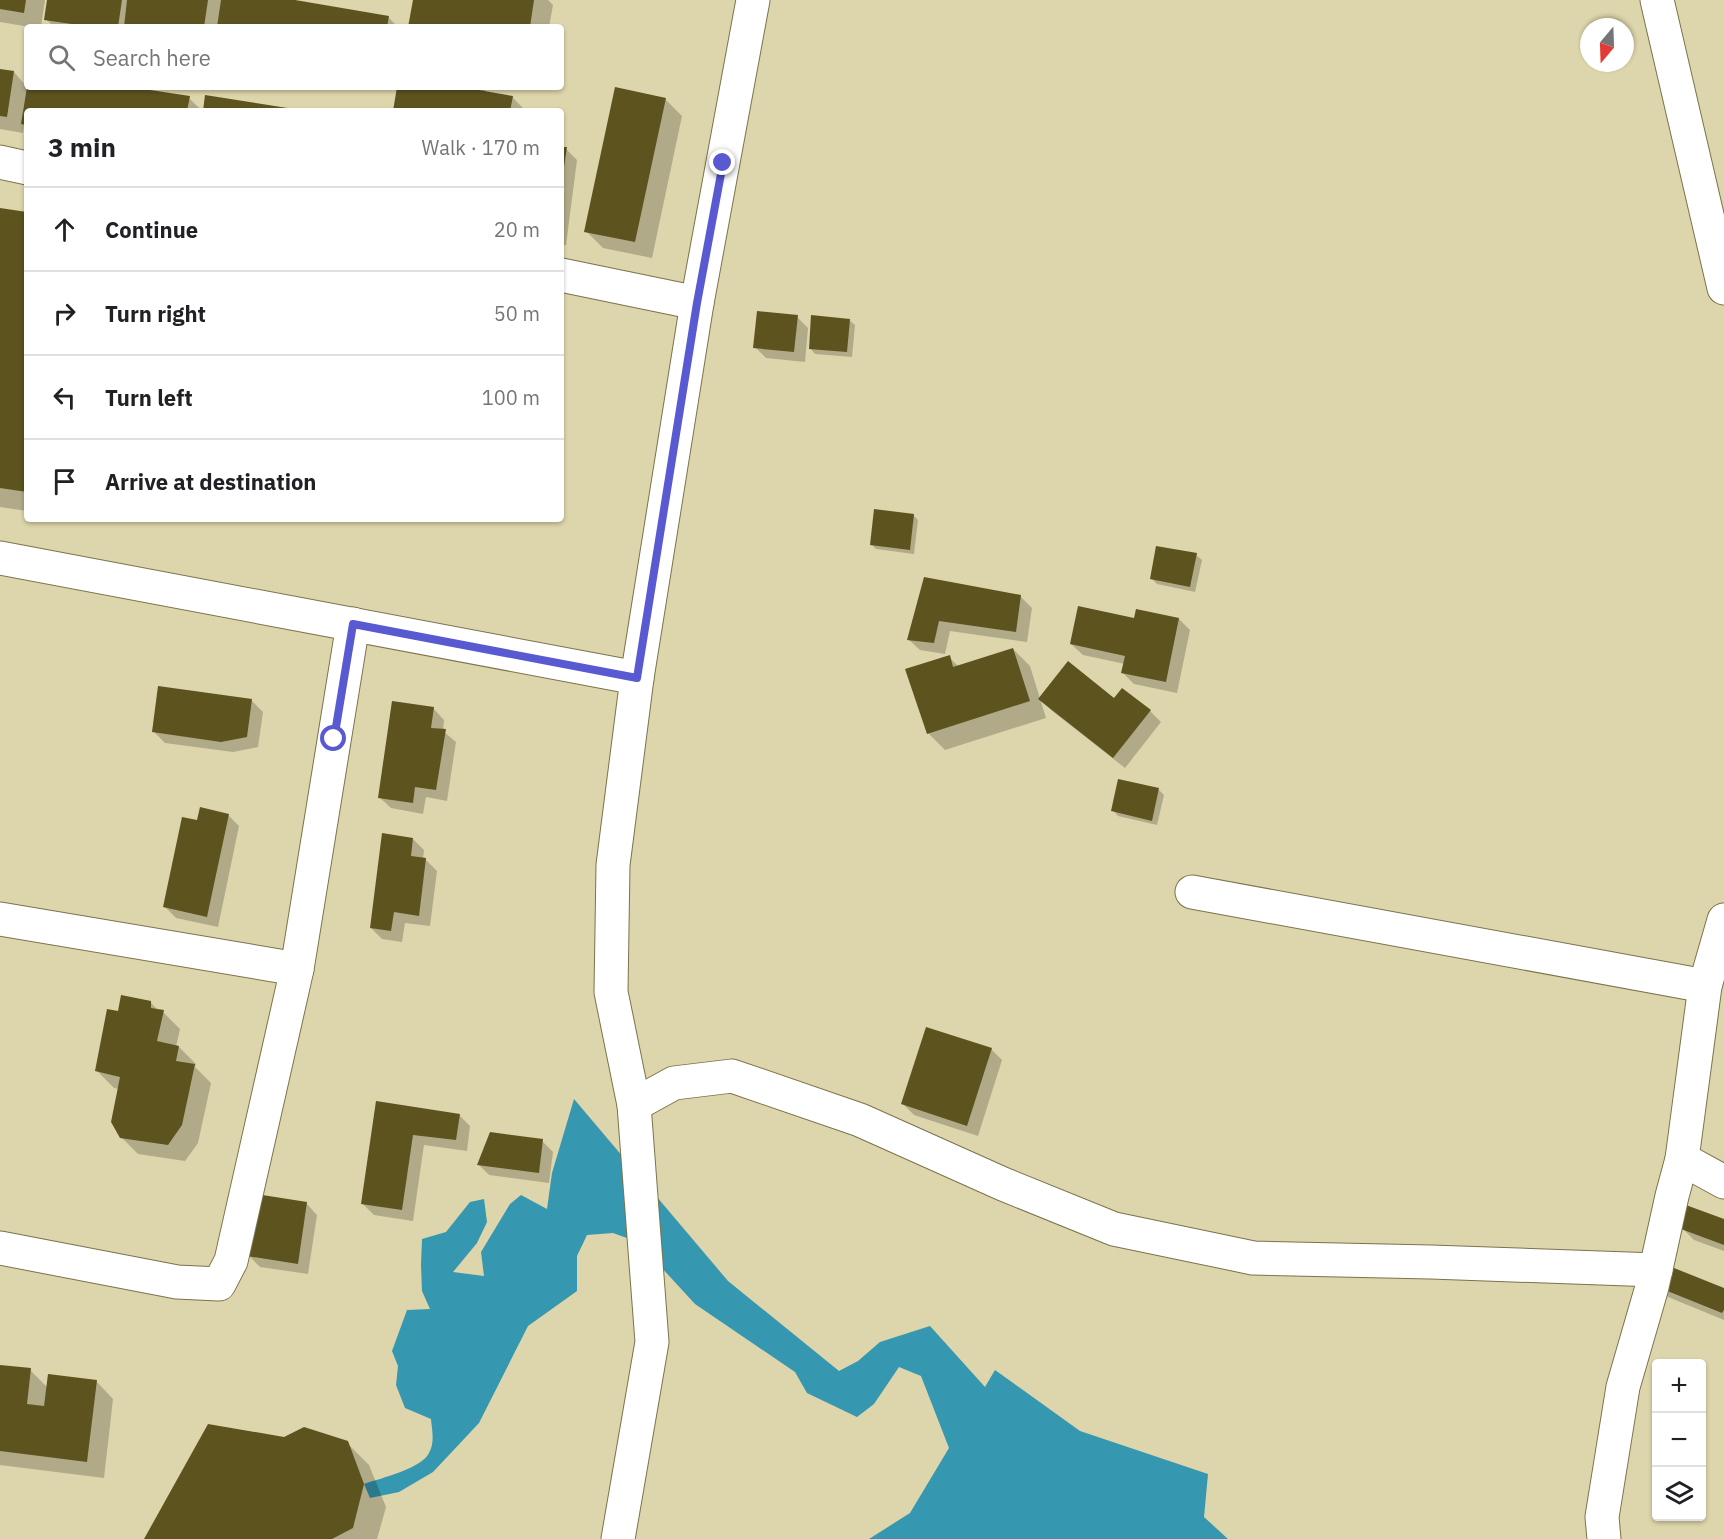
<!DOCTYPE html>
<meta charset="utf-8">
<style>
:root{--surface:#fff;--page:#f2f2f2;--text:#202124;--muted:#757577;--line:#e0e0e0}
body{margin:0;font-family:"IBM Plex Sans",sans-serif;background:var(--page);color:var(--text)}
.controls{position:absolute;right:18px;bottom:18px;display:grid;overflow:hidden;border-radius:6px;box-shadow:0 2px 4px #0004}
.controls button{width:54px;height:54px;display:grid;place-items:center;padding:0;border:0;border-bottom:2px solid var(--line);background:var(--surface);color:var(--text);font:30px sans-serif}
.compass{position:absolute;left:1580px;top:18px;width:54px;height:54px;border-radius:50%;background:var(--surface);box-shadow:0 2px 4px #0004;rotate:199deg}
.stop{position:absolute;width:18px;height:18px;margin:-14px;border:4px solid #5959d1;border-radius:50%;background:#fff}
.stop.end{background:#5959d1;border-color:#fff;box-shadow:0 2px 6px #0008}
.list{margin:0;padding:0;list-style:none}
h2{display:flex;justify-content:space-between;align-items:center;height:78px;margin:0;padding:0 24px;font-size:26px}
h2 small{font-size:20px;font-weight:400;color:var(--muted)}
.list li{display:grid;grid-template-columns:39px 1fr auto;gap:18px;align-items:center;box-sizing:border-box;height:84px;padding:0 24px;border-top:2px solid var(--line)}
.list b{display:block;font-size:22px;white-space:nowrap}
.list em{font-size:20px;font-style:normal;color:var(--muted)}
.icon{flex:none;width:33px;height:33px;fill:none;stroke:currentColor;stroke-width:2;stroke-linecap:round;stroke-linejoin:round}
.map{position:relative;flex:none;width:1724px;height:1539px;overflow:hidden}
.search{position:absolute;background:var(--surface);box-shadow:0 2px 4px #0004;left:24px;top:24px;width:540px;height:66px;display:flex;align-items:center;gap:15px;box-sizing:border-box;padding:0 21px;border-radius:6px;color:var(--muted);font-size:22px}
.panel{position:absolute;background:var(--surface);box-shadow:0 2px 4px #0004;left:24px;top:108px;width:540px;height:414px;border-radius:6px}
.map>svg:first-child{display:block}
.water{fill:#3597b0}
.shadow{fill:#0003}
.building{fill:#5d531f}
.lines{fill:none;stroke-linecap:round;stroke-linejoin:round}
.street-casing{stroke:#7b734c;stroke-width:35}
.street{stroke:#fff;stroke-width:33}
.route{stroke:#5959d1;stroke-width:8}
</style>
<div class="map">
<svg width="1724" height="1539" viewBox="0 0 1724 1539">
<rect width="100%" height="100%" fill="#ddd5ab"/>
<path class="water" d="M574,1099L728,1281L839,1371L858,1361L880,1342L930,1326L985,1387L995,1370L1080,1431L1208,1474L1204,1517L1228,1539H869L910,1513L949,1448L921,1376L899,1367L874,1404L857,1417L807,1393L795,1372L695,1304L638,1242L613,1233L587,1235L577,1256V1291L528,1326L479,1423L433,1472L399,1492L370,1498L364,1484C381,1478 421,1469 429,1453C435,1443 432,1430 431,1419L405,1408L396,1385L398,1366L392,1351L407,1310L430,1309L422,1291L421,1265L422,1239L446,1232L470,1202L484,1199L487,1222L477,1243L453,1272L484,1276L481,1252L510,1204L521,1195L547,1209L552,1173Z"/>
<g class="shadow">
<polygon points="0,0 45,0 41,27 30,27 0,22"/>
<polygon points="49,0 286,0 388,17 398,27 54,27 46,19"/>
<polygon points="414,0 548,0 553,5 549,27 410,27"/>
<polygon points="0,70 14,72 27,87 120,87 189,98 202,111 27,111 27,127 24,125 23,133 0,129"/>
<polygon points="399,87 472,87 474,90 475,87 486,87 485,93 512,97 526,111 395,111"/>
<polygon points="665,99 682,116 652,258 603,248 586,231"/>
<polygon points="561,148 566,149 577,160 566,245 561,245"/>
<polygon points="27,214 27,511 0,507 0,215"/>
<polygon points="797,317 808,328 805,362 766,358 755,347"/>
<polygon points="849,320 855,325 852,357 815,354 810,348"/>
<polygon points="913,515 918,520 914,554 876,549 871,544"/>
<polygon points="1196,555 1202,560 1195,592 1157,584 1152,579"/>
<polygon points="925,579 1021,597 1032,608 1027,642 950,631 945,654 920,650 908,639"/>
<polygon points="1136,619 1179,619 1190,630 1177,693 1134,684 1123,673 1125,664 1083,655 1071,644"/>
<polygon points="1013,649 1030,666 1046,718 945,750 928,733 949,657 959,667"/>
<polygon points="1040,699 1114,700 1150,711 1161,722 1125,768 1051,710"/>
<polygon points="251,700 263,712 258,747 233,752 165,743 154,732"/>
<polygon points="433,708 444,720 443,731 456,742 447,801 426,797 423,814 391,808 379,797"/>
<polygon points="1159,790 1164,795 1157,825 1118,816 1113,810"/>
<polygon points="228,815 239,826 218,927 176,918 165,907 199,822"/>
<polygon points="413,839 424,850 423,859 425,859 437,871 430,926 405,923 402,942 382,939 371,928"/>
<polygon points="150,1002 159,1011 163,1012 180,1029 176,1047 179,1047 196,1064 195,1067 211,1083 198,1143 185,1161 138,1154 121,1137 119,1089 114,1088 97,1071 119,1013"/>
<polygon points="991,1049 1002,1060 978,1136 914,1115 903,1104"/>
<polygon points="377,1103 459,1115 470,1126 467,1151 424,1145 413,1221 374,1215 363,1204"/>
<polygon points="542,1141 553,1152 549,1183 489,1175 478,1164"/>
<polygon points="306,1203 317,1215 308,1274 260,1267 248,1255"/>
<polygon points="1724,1220 1724,1251 1694,1240 1682,1228"/>
<polygon points="1657,1286 1724,1290 1724,1320 1668,1297"/>
<polygon points="0,1366 30,1370 48,1388 97,1382 113,1399 104,1478 0,1465"/>
<polygon points="285,1438 347,1443 369,1465 386,1507 377,1539 146,1539"/>
</g>
<g class="building">
<polygon points="0,0 26,0 24,13 0,9"/>
<polygon points="47,0 122,0 118,27 92,27 44,20"/>
<polygon points="127,0 208,0 204,27 124,27"/>
<polygon points="221,0 295,0 389,16 387,27 217,27"/>
<polygon points="413,0 534,0 530,27 408,27"/>
<polygon points="0,69 14,71 7,117 0,116"/>
<polygon points="27,87 130,87 190,96 187,111 27,111 27,125 21,124"/>
<polygon points="397,87 473,87 473,89 513,96 510,111 393,111"/>
<polygon points="615,87 666,98 635,242 584,232"/>
<polygon points="205,95 300,110 300,111 203,111"/>
<polygon points="561,147 567,147 562,180 561,180"/>
<polygon points="0,208 27,212 27,492 0,488"/>
<polygon points="757,311 798,315 794,352 753,348"/>
<polygon points="811,315 850,319 847,352 809,349"/>
<polygon points="874,509 914,514 910,550 870,545"/>
<polygon points="1156,546 1197,553 1190,587 1150,579"/>
<polygon points="924,577 1021,595 1016,632 939,621 934,643 907,640"/>
<polygon points="1078,606 1134,618 1136,609 1179,618 1166,682 1121,673 1125,656 1070,644"/>
<polygon points="1013,648 1030,701 927,734 905,669 950,655 953,667"/>
<polygon points="1068,661 1114,698 1122,688 1151,710 1113,758 1038,699"/>
<polygon points="158,686 252,699 247,737 221,742 152,732"/>
<polygon points="392,701 434,707 431,728 446,729 436,790 415,787 413,803 378,798"/>
<polygon points="1118,779 1159,788 1152,821 1111,811"/>
<polygon points="200,807 229,814 207,917 163,907 182,817 197,820"/>
<polygon points="382,833 413,838 411,856 426,858 419,916 394,912 391,931 370,928"/>
<polygon points="121,995 151,1001 151,1008 164,1010 157,1041 179,1046 176,1061 195,1064 182,1125 168,1145 120,1138 111,1122 120,1077 95,1071 107,1009 118,1011"/>
<polygon points="926,1027 992,1048 967,1126 901,1104"/>
<polygon points="376,1101 460,1114 456,1140 413,1135 402,1210 361,1204"/>
<polygon points="490,1132 543,1139 539,1173 477,1165"/>
<polygon points="256,1194 307,1202 298,1264 247,1256"/>
<polygon points="1675,1201 1724,1219 1724,1245 1681,1229"/>
<polygon points="1664,1264 1724,1288 1724,1310 1722,1313 1655,1286"/>
<polygon points="0,1365 31,1368 27,1404 44,1406 48,1374 97,1380 87,1462 0,1451"/>
<polygon points="208,1424 284,1437 304,1427 348,1441 364,1484 353,1528 332,1539 144,1539"/>
</g>
<g class="lines">
<g class="street-casing">
<g id="street">
<polyline points="1657,0 1724,288"/>
<polyline points="0,162 27,168"/>
<polyline points="561,275 697,303"/>
<polyline points="0,558 637,678"/>
<polyline points="1192,892 1705,986"/>
<polyline points="0,919 297,969"/>
<polyline points="634,1105 674,1083 732,1076 860,1120 1003,1184 1114,1229 1253,1258 1431,1262 1656,1270"/>
<polyline points="1682,1159 1724,1182"/>
<polyline points="0,1248 177,1282 219,1284 231,1261 297,969 353,624"/>
<polyline points="618,1539 652,1342 634,1105 611,992 613,865 637,678 697,303 753,0"/>
<polyline points="1604,1539 1602,1517 1623,1387 1652,1287 1672,1196 1682,1159 1705,986 1724,920"/>
</g>
</g>
<use href="#street" class="street"/>
</g>
<g class="lines">
<polyline class="route" points="334,739 353,624 637,678 697,303 723,163"/>
</g>
</svg>
<div class="controls">
<button>+</button>
<button>−</button>
<button><svg class="icon" aria-label="layers" viewBox="0 0 24 24"><path d="M12 4l9 5-9 5-9-5zM3 14l9 5 9-5"/></svg></button>
</div>
<svg class="compass" viewBox="-18 -18 36 36"><path d="M0-13l5 13h-10z" fill="#e53935"/><path d="M0 13l5-13h-10z" fill="#757577"/></svg>
<div class="stop" style="left:334px;top:739px"></div>
<div class="stop end" style="left:723px;top:163px"></div>
<div class="search"><svg class="icon" aria-label="search" viewBox="0 0 24 24"><circle cx="10" cy="10" r="6"/><path d="M15 15l6 6"/></svg>Search here</div>
<section class="panel">
<h2>3 min<small>Walk · 170 m</small></h2>
<ul class="list">
<li><svg class="icon" aria-label="ahead" viewBox="0 0 24 24"><path d="M12 20V5M6 11l6-6 6 6"/></svg><div><b>Continue</b></div><em>20 m</em></li>
<li><svg class="icon" aria-label="right" viewBox="0 0 24 24"><path d="M7 20v-9h11M14 6l5 5-5 5"/></svg><div><b>Turn right</b></div><em>50 m</em></li>
<li><svg class="icon" aria-label="left" viewBox="0 0 24 24"><path d="M17 20v-9H6M10 6l-5 5 5 5"/></svg><div><b>Turn left</b></div><em>100 m</em></li>
<li><svg class="icon" aria-label="arrive" viewBox="0 0 24 24"><path d="M6 21V4h12l-3 4 3 4H6"/></svg><div><b>Arrive at destination</b></div></li>
</ul>
</section>
</div>
